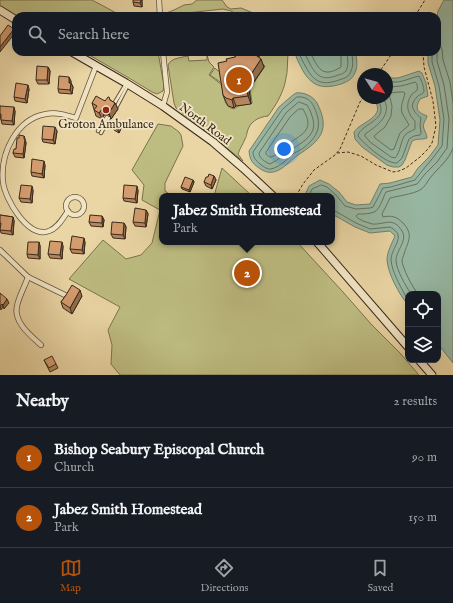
<!DOCTYPE html>
<style>
:root{--surface:#171b24;--page:#242831;--text:#f1f3f6;--muted:#9ea1a6;--line:#363941;--accent:#b45309}
body{margin:0;font-family:"IM FELL English",serif;background:var(--page);color:var(--text)}
.controls{position:absolute;right:12px;bottom:12px;display:grid;overflow:hidden;border-radius:8px;box-shadow:0 4px 16px #0002}
.controls button{width:36px;height:36px;display:grid;place-items:center;padding:0;border:0;border-bottom:1px solid var(--line);background:var(--surface);color:var(--text);font:20px sans-serif}
.compass{position:absolute;left:357px;top:68px;width:36px;height:36px;border-radius:50%;background:var(--surface);box-shadow:0 4px 16px #0002;rotate:126deg}
.you{position:absolute;left:284px;top:149px;width:14px;height:14px;margin:-10px;border:3px solid #fff;border-radius:50%;background:#1a73e8;box-shadow:0 0 0 6px #1a73e833}
.badge{display:grid;place-items:center;width:26px;height:26px;border-radius:50%;background:var(--accent);color:#fff;font-size:13px;font-weight:700}
.pin{position:absolute;translate:-50% -50%;border:2px solid #fff;box-shadow:0 1px 4px #0006}
.popup{position:absolute;left:159px;top:193px;width:176px;height:52px;box-sizing:border-box;display:grid;place-content:center;border-radius:8px;background:var(--surface);filter:drop-shadow(0 1px 3px #0005);font-size:13px;white-space:nowrap;color:var(--muted)}
.popup b{font-size:15px;color:var(--text)}
.popup::after{content:'';position:absolute;left:50%;top:100%;margin-left:-8px;border:8px solid transparent;border-top-color:var(--surface)}
.list{margin:0;padding:0;list-style:none}
h2{display:flex;justify-content:space-between;align-items:center;height:52px;margin:0;padding:0 16px;font-size:17px}
h2 small{font-size:13px;font-weight:400;color:var(--muted)}
.list li{display:grid;grid-template-columns:26px 1fr auto;gap:12px;align-items:center;box-sizing:border-box;height:60px;padding:0 16px;border-top:1px solid var(--line)}
.list b{display:block;font-size:15px;white-space:nowrap}
.list p{margin:0;font-size:13px;white-space:nowrap;color:var(--muted)}
.list em{font-size:13px;font-style:normal;color:var(--muted)}
.icon{flex:none;width:22px;height:22px;fill:none;stroke:currentColor;stroke-width:2;stroke-linecap:round;stroke-linejoin:round}
.map{position:relative;flex:none;width:453px;height:375px;overflow:hidden}
.search{position:absolute;background:var(--surface);box-shadow:0 4px 16px #0002;left:12px;right:12px;top:12px;height:44px;display:flex;align-items:center;gap:10px;box-sizing:border-box;padding:0 14px;border-radius:12px;color:var(--muted);font-size:15px}
.sheet{height:172px;background:var(--surface)}
nav{display:flex;justify-content:space-around;align-items:center;box-sizing:border-box;height:56px;border-top:1px solid var(--line);background:var(--surface);font-size:11px;color:var(--muted)}
nav a{display:grid;justify-items:center;gap:2px}
nav .on{color:var(--accent)}
.map>svg:first-child{display:block}
.green{fill:#bdbc81;stroke:#7a734e}
.water{fill:#98b9a5;stroke:#72806d}
.lines{fill:none;stroke-linecap:round;stroke-linejoin:round}
.shore{stroke:#687260;stroke-width:1}
.service-casing{stroke:#64553c;stroke-width:4.5}
.minor-casing{stroke:#64553c;stroke-width:6}
.secondary-casing{stroke:#382a1a;stroke-width:9}
.path{stroke:#382a1a;stroke-width:1;stroke-dasharray:3 2;stroke-linecap:butt}
.service{stroke:#f1e4c4;stroke-width:2.5}
.minor{stroke:#f1e4c4;stroke-width:4.5}
.secondary{stroke:#f1e4c4;stroke-width:7}
.wall{fill:#b6865f;stroke:#382a1a}
.shaded-wall{fill:#946d4e;stroke:#382a1a}
.building{fill:#d49c6f;stroke:#382a1a}
.poi-dot{fill:#8f2418;stroke:#f1e4c4;stroke-width:1.5}
.labels{text-anchor:middle;dominant-baseline:central;stroke-width:3.5;stroke-linejoin:round;paint-order:stroke}
.poi-label{font-size:12px;fill:#382a1a;stroke:#f1e4c4}
.street-label{font-size:12px;fill:#382a1a;stroke:#f1e4c4}
</style>
<div class="map">
<svg width="453" height="375" viewBox="0 0 453 375">
<rect width="100%" height="100%" fill="#ead5a4"/>
<filter id="stains"><feTurbulence type="fractalNoise" baseFrequency=".005" numOctaves="4"/><feColorMatrix values="0 0 0 0 .2 0 0 0 0 .09 0 0 0 0 .02 0 0 0 .5 -.17"/></filter>
<radialGradient id="worn" r=".72"><stop offset=".6" stop-color="#630" stop-opacity="0"/><stop offset="1" stop-color="#630" stop-opacity=".3"/></radialGradient>
<g class="green">
<polygon points="0,0 92,0 122,16 16,16 0,10"/>
<polygon points="197,0 222,0 227,7 231,9 241,8 253,13 259,16 240,16 231,11 223,9 178,14 178,16 164,16 164,14 174,10 184,5 192,4"/>
<polygon points="84,52 158,52 164,86 163,91 157,94 152,92 129,78"/>
<path d="M261,52H287L288,55C287,63 288,71 286,78C284,92 276,105 268,116C258,117 249,122 247,133C246,137 247,135 245,139C243,144 240,148 238,154L243,161L213,137L176,108L174,103L168,65C171,58 180,58 187,56H188L189,61L207,60V55L209,62L214,67L209,75L222,85C224,95 223,107 234,109L238,106L252,103V102L250,89L265,66L257,60Z"/>
<polygon points="215,68 217,70 219,71 223,84 210,75"/>
<polygon points="158,124 171,126 179,132 181,135 183,146 165,183 165,191 172,196 162,196 162,242 297,242 343,292 371,324 400,353 419,375 120,375 111,364 112,345 108,330 120,307 69,279 103,240 126,259 141,255 152,243 160,210 142,200 144,185 132,170"/>
<polygon points="222,168 252,196 214,196"/>
</g>
<g class="water">
<path d="M444,0H453V363L438,344V294H408V305C399,294 388,274 387,260C387,252 392,243 395,236L390,231L370,233L355,227L332,214V196L305,195L309,186L320,180L329,184L339,192L347,202L356,205L370,204L380,184L390,183L412,177L418,168L429,157L438,145L440,120L435,86L428,63V52H437V16L438,11Z"/>
<path d="M295,52H356C356,58 358,64 356,70C353,79 349,81 341,84C322,90 311,86 302,69C299,63 296,58 295,52Z"/>
<path d="M419,71L422,73L426,83L428,96L420,99C414,110 418,112 427,116C426,121 422,123 424,129C425,132 427,134 427,138C422,140 418,138 412,141L405,160L402,165L399,167H393L387,165L362,147L355,139L354,132C356,130 356,129 359,127C365,122 381,116 377,105C376,104 372,100 372,100L373,98H387V76H389L391,78H398Z"/>
<path d="M296,93C304,92 313,96 317,103C331,130 320,141 298,155C286,164 275,180 259,168C252,163 250,160 249,151L279,107L293,95Z"/>
</g>
<g class="lines">
<g class="shore">
<polyline points="437,41 440,45 442,49 443,60 450,82 453,103"/>
<path d="M299,52C300,57 303,62 306,67C314,82 322,86 339,80C345,78 349,77 351,71C354,65 352,58 352,52"/>
<path d="M304,52C306,56 308,60 310,64C317,77 323,81 338,75C342,74 346,73 347,68C349,64 347,56 347,52"/>
<path d="M310,52C318,68 322,79 341,67V52"/>
<path d="M403,92L405,93C404,99 400,105 402,113C404,117 407,121 409,125L400,133L394,149L391,150L375,138L374,136L385,127L391,116L392,106L389,94L390,93Z"/>
<path d="M297,97C305,96 311,100 314,107C323,126 318,137 302,149C300,150 297,152 294,153C287,159 280,167 271,169C267,170 259,164 256,160C254,158 253,155 253,152L282,110Z"/>
<path d="M376,98C394,120 360,123 358,136C363,143 383,160 391,162C394,163 395,163 397,163L402,158L409,139L414,136L420,135L421,133L420,125L421,118C414,112 408,106 417,97C419,94 423,95 424,91C424,87 421,79 419,76C409,78 396,86 387,80"/>
<path d="M383,98C394,114 377,126 365,134V136L370,142L391,157L395,158C401,152 400,140 406,134C408,132 412,131 415,129V121C407,113 405,104 412,94C414,92 416,92 417,90C418,89 417,85 417,84L415,82C406,85 396,88 387,86"/>
<path d="M299,102L307,105C309,108 311,112 312,116C318,133 307,139 294,148C285,153 279,160 270,164C265,162 259,158 259,153L286,113Z"/>
<path d="M299,109H303C316,131 301,134 287,145C283,148 276,156 271,157C269,157 268,156 266,154V152L290,117Z"/>
<polyline points="309,196 312,189 321,185 327,187 336,195 345,206 356,209 370,208 373,207 383,188 391,187 415,180 422,171 432,159 442,146 444,119 439,86 432,62 432,52"/>
<path d="M332,211H335L356,223L370,229L390,227C408,236 391,247 391,260C392,272 400,285 405,295L408,299"/>
<path d="M411,294C406,286 396,270 396,260C396,251 408,240 402,231C393,216 385,225 372,224C369,223 366,222 363,221C360,219 358,219 356,216L358,214C362,214 367,214 371,213C380,212 382,199 386,192L417,184L425,174L437,162L447,148L449,119L444,85L437,61V52"/>
<path d="M418,294C413,288 402,268 402,260C402,259 404,255 404,254C408,241 414,235 403,223C397,217 392,215 383,217L382,214L390,198C398,196 413,194 420,190C425,187 427,182 430,178C438,168 449,160 453,148"/>
</g>
<g class="service-casing">
<g id="service">
<polyline points="114,104 126,84"/>
<polyline points="117,106 128,85"/>
<polyline points="98,131 107,117"/>
<polyline points="101,133 109,118"/>
</g>
</g>
<g class="minor-casing">
<g id="minor">
<polyline points="159,0 160,16"/>
<polyline points="163,52 167,92 163,106"/>
<circle cx="75" cy="206" r="9"/>
<path d="M68,211C63,218 58,228 49,231C28,239 5,199 3,182C0,154 16,119 46,114C56,112 66,115 76,118L96,66"/>
<polyline points="0,250 28,277 67,296"/>
<path d="M28,277C25,286 19,296 17,306C13,322 31,336 41,345"/>
</g>
</g>
<g class="secondary-casing">
<g id="secondary">
<polyline points="0,10 16,20"/>
<polyline points="72,52 126,83 163,106 213,142 243,168 273,196"/>
<polyline points="317,242 408,347"/>
<polyline points="419,360 432,375"/>
</g>
</g>
<g class="path">
<polyline points="415,16 425,0"/>
<polyline points="378,74 393,52"/>
<polyline points="89,127 94,120"/>
<polyline points="337,153 348,152 361,156 376,165 393,172 399,171 406,168 420,157 428,149 432,143 436,126 433,101 424,67 423,52"/>
<polyline points="296,196 303,184 314,170 335,155 340,149 360,102 363,98"/>
</g>
<use href="#service" class="service"/>
<use href="#minor" class="minor"/>
<use href="#secondary" class="secondary"/>
</g>
<g class="wall">
<polygon points="142,0 142,7 134,6 133,2"/>
<polygon points="239,52 259,52 260,54 259,57 264,67 249,89 251,104 236,106 234,108 228,106 226,102 223,95 227,61 235,57"/>
<polygon points="48,67 50,71 49,84 38,84 36,80"/>
<polygon points="71,81 71,83 73,87 72,94 59,93 58,89"/>
<polygon points="29,89 27,103 15,101 14,97"/>
<polygon points="110,100 115,103 118,109 111,119 110,116 108,114 105,115 104,115 102,119 96,116 92,103"/>
<polygon points="0,106 15,111 14,125 2,124 0,115"/>
<polygon points="121,123 122,126 119,133 114,130 113,128"/>
<polygon points="57,131 55,144 43,142 42,139"/>
<polygon points="24,136 26,143 24,158 15,157 13,153"/>
<polygon points="45,165 44,178 32,176 31,172"/>
<polygon points="214,176 216,180 212,189 206,186 204,182 208,177"/>
<polygon points="193,180 194,182 190,192 182,189 181,187"/>
<polygon points="33,190 32,203 21,202 19,198"/>
<polygon points="138,190 137,203 124,201 123,198"/>
<polygon points="146,210 148,214 146,227 135,226 133,222"/>
<polygon points="0,215 13,217 14,221 13,235 1,233 0,229"/>
<polygon points="102,216 104,220 103,227 91,226 89,222"/>
<polygon points="124,223 126,227 125,239 113,238 111,234"/>
<polygon points="39,242 40,246 40,259 28,258 27,254"/>
<polygon points="85,242 84,254 72,253 70,249"/>
<polygon points="63,246 62,259 50,258 48,254"/>
<polygon points="66,295 82,296 72,314 63,308 61,302"/>
<polygon points="44,360 56,364 58,368 50,372"/>
</g>
<g class="shaded-wall">
<polygon points="141,0 142,0 142,7 140,3"/>
<polygon points="14,29 15,33 0,52 0,47"/>
<polygon points="254,52 259,52 260,54 256,60 253,53"/>
<polygon points="261,59 264,67 249,89 251,104 248,96 246,82"/>
<polygon points="48,67 50,71 49,84 47,80"/>
<polygon points="69,77 71,81 70,87 69,83"/>
<polygon points="71,83 73,87 72,94 70,90"/>
<polygon points="28,85 29,89 27,103 25,99"/>
<polygon points="233,98 236,106 234,108 232,100"/>
<polygon points="115,103 118,109 111,119 109,113"/>
<polygon points="14,107 15,111 14,125 12,121"/>
<polygon points="102,109 104,115 102,119 99,113"/>
<polygon points="121,123 122,126 119,133 118,130"/>
<polygon points="55,127 57,131 55,144 53,140"/>
<polygon points="24,136 26,143 24,158 23,154"/>
<polygon points="44,161 45,165 44,178 42,174"/>
<polygon points="214,176 216,180 212,189 211,185"/>
<polygon points="193,180 194,182 190,192 189,190"/>
<polygon points="32,186 33,190 32,203 30,199"/>
<polygon points="137,186 138,190 137,203 135,199"/>
<polygon points="146,210 148,214 146,227 145,223"/>
<polygon points="102,216 104,220 103,227 102,223"/>
<polygon points="13,217 14,221 13,235 11,231"/>
<polygon points="124,223 126,227 125,239 123,235"/>
<polygon points="84,238 85,242 84,254 82,250"/>
<polygon points="39,242 40,246 40,259 38,255"/>
<polygon points="62,242 63,246 62,259 60,255"/>
<polygon points="80,290 82,296 72,314 70,308"/>
<polygon points="7,299 9,303 4,309 3,305"/>
<polygon points="2,304 3,307 1,310 0,306"/>
</g>
<g class="building">
<polygon points="133,0 141,0 140,3 133,2"/>
<polygon points="8,25 14,29 0,47 0,36"/>
<polygon points="239,52 254,52 253,53 261,59 246,82 248,96 233,98 232,100 226,98 223,95 218,63 227,61 226,59 235,57"/>
<polygon points="37,66 48,67 47,80 36,80"/>
<polygon points="59,76 69,77 69,83 71,83 70,90 58,89"/>
<polygon points="16,83 28,85 25,99 14,97"/>
<polygon points="96,96 105,101 108,97 109,97 110,100 115,103 109,113 109,110 105,108 103,110 102,109 99,113 94,110 97,106 92,103"/>
<polygon points="0,106 14,107 12,121 1,120 1,114 0,114"/>
<polygon points="117,121 121,123 118,130 113,128"/>
<polygon points="43,126 55,127 53,140 42,139"/>
<polygon points="19,135 24,136 24,139 25,139 23,154 13,153 14,149 16,149 17,138 19,138"/>
<polygon points="32,159 44,161 42,174 31,172"/>
<polygon points="209,174 214,176 211,185 204,182 206,177 208,177"/>
<polygon points="185,177 193,180 189,190 181,187"/>
<polygon points="21,185 32,186 30,199 19,198"/>
<polygon points="124,185 137,186 135,199 123,198"/>
<polygon points="135,208 146,210 145,223 133,222"/>
<polygon points="0,215 13,217 11,231 0,230 1,223 0,223"/>
<polygon points="90,215 102,216 102,223 89,222"/>
<polygon points="112,222 124,223 123,235 111,234"/>
<polygon points="72,236 84,238 82,250 70,249"/>
<polygon points="50,241 62,242 60,255 48,254"/>
<polygon points="28,242 39,242 38,255 27,254"/>
<polygon points="72,285 80,290 70,308 61,302 66,295"/>
<polygon points="0,293 7,299 3,305 2,304 0,306"/>
<polygon points="52,356 56,364 49,368 44,360"/>
</g>
<circle class="poi-dot" cx="106" cy="110" r="4"/>
<g class="labels">
<g class="poi-label">
<text x="106" y="124">Groton Ambulance</text>
</g>
<g class="street-label">
<text transform="translate(205 124) rotate(37)">North Road</text>
</g>
</g>
<rect width="100%" height="100%" filter="url(#stains)"/>
<rect width="100%" height="100%" fill="url(#worn)"/>
</svg>
<div class="controls">
<button><svg class="icon" aria-label="locate" viewBox="0 0 24 24"><circle cx="12" cy="12" r="6"/><path d="M12 2v4M12 18v4M2 12h4M18 12h4"/></svg></button>
<button><svg class="icon" aria-label="layers" viewBox="0 0 24 24"><path d="M12 4l9 5-9 5-9-5zM3 14l9 5 9-5"/></svg></button>
</div>
<svg class="compass" viewBox="-18 -18 36 36"><path d="M0-13l5 13h-10z" fill="#e53935"/><path d="M0 13l5-13h-10z" fill="#9ea1a6"/></svg>
<div class="you"></div>
<div class="pin badge" style="left:239px;top:80px">1</div>
<div class="pin badge" style="left:247px;top:273px">2</div>
<div class="popup"><b>Jabez Smith Homestead</b>Park</div>
<div class="search"><svg class="icon" aria-label="search" viewBox="0 0 24 24"><circle cx="10" cy="10" r="6"/><path d="M15 15l6 6"/></svg>Search here</div>
</div>
<section class="sheet">
<h2>Nearby<small>2 results</small></h2>
<ul class="list">
<li><span class="badge">1</span><div><b>Bishop Seabury Episcopal Church</b><p>Church</p></div><em>90 m</em></li>
<li><span class="badge">2</span><div><b>Jabez Smith Homestead</b><p>Park</p></div><em>150 m</em></li>
</ul>
</section>
<nav>
<a class="on"><svg class="icon" aria-label="map" viewBox="0 0 24 24"><path d="M3 6l6-2 6 2 6-2v14l-6 2-6-2-6 2zM9 4v14M15 6v14"/></svg>Map</a>
<a><svg class="icon" aria-label="directions" viewBox="0 0 24 24"><path d="M12 3l9 9-9 9-9-9zM9 14v-3h6M13 9l2 2-2 2"/></svg>Directions</a>
<a><svg class="icon" aria-label="saved" viewBox="0 0 24 24"><path d="M7 4h10v16l-5-4-5 4z"/></svg>Saved</a>
</nav>
